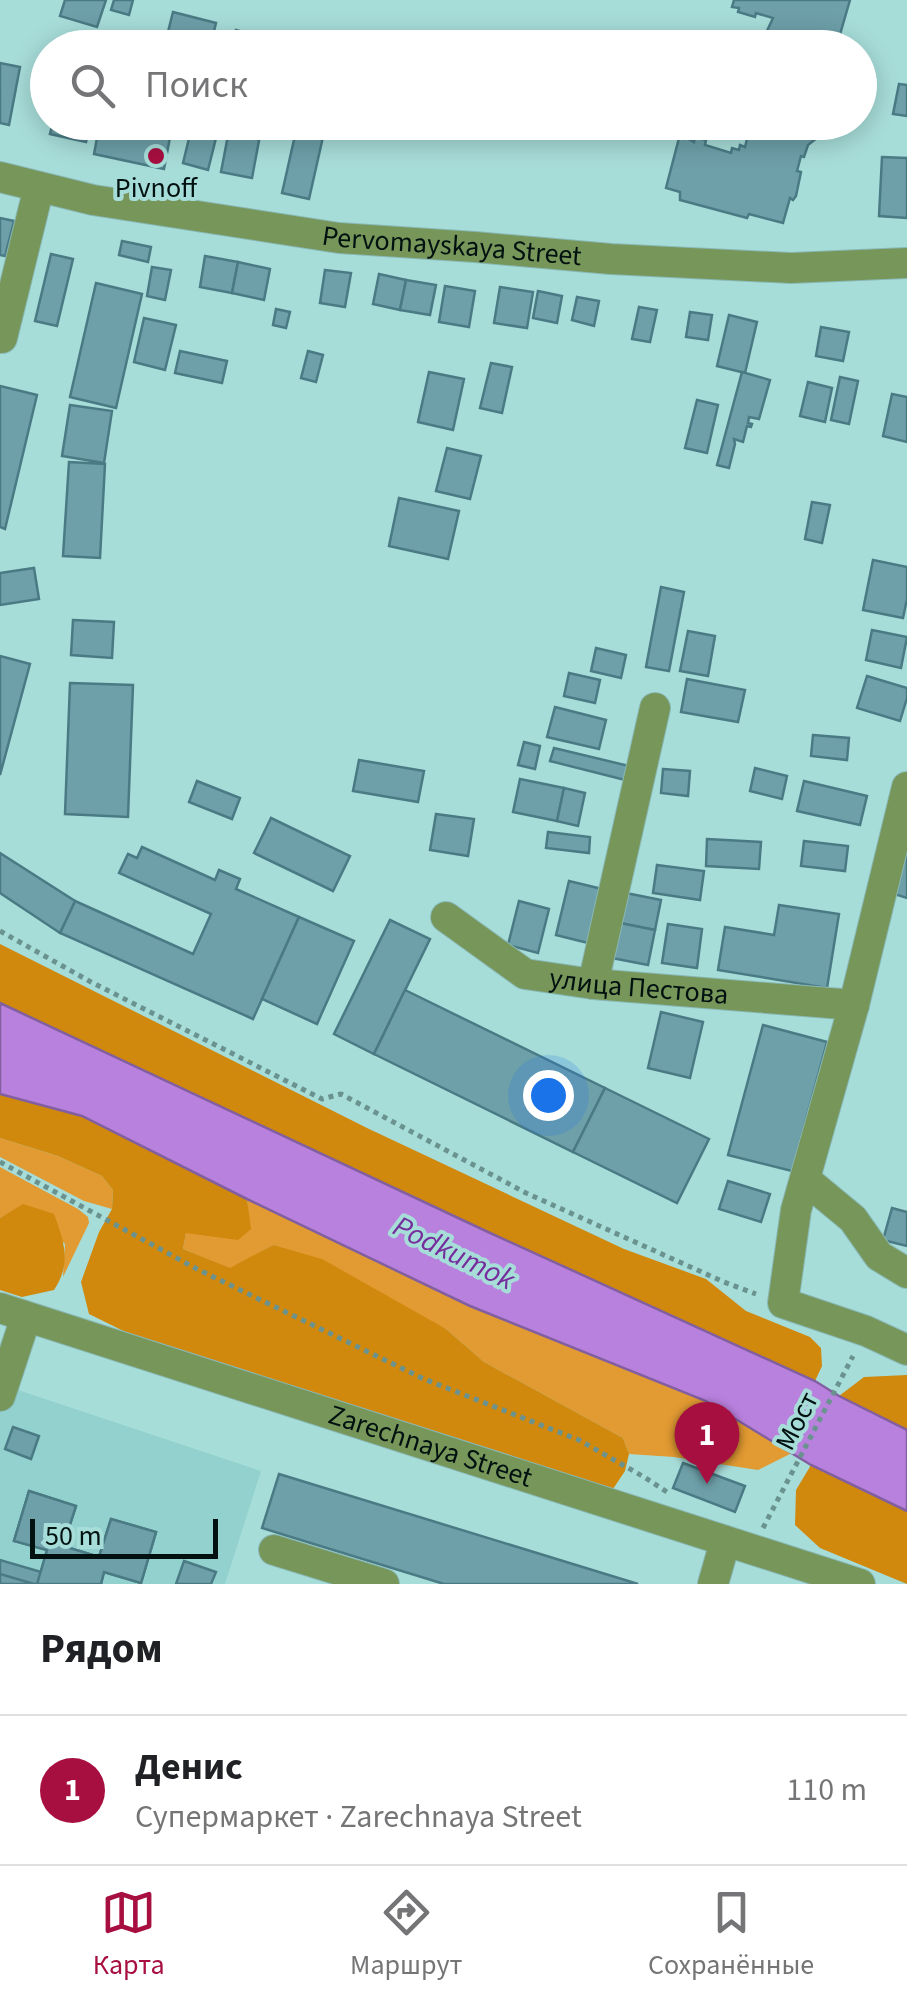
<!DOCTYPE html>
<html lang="ru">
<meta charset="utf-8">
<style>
:root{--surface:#fff;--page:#f6f6f6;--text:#202124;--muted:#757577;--line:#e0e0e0;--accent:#a70f40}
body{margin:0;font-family:"Source Sans 3",sans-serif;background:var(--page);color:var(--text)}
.scale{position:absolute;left:30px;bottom:25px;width:188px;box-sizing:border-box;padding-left:10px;border:5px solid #001110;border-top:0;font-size:28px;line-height:35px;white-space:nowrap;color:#001110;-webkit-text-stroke:8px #a7ddd9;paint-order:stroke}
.you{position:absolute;left:548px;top:1095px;width:35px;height:35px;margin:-25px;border:8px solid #fff;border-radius:50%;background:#1a73e8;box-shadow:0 0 0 15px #1a73e833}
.badge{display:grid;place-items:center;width:65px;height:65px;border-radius:50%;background:var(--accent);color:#fff;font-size:32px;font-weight:700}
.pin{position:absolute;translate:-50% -82px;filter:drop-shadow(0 2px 5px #0008)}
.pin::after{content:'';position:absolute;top:52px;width:35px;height:30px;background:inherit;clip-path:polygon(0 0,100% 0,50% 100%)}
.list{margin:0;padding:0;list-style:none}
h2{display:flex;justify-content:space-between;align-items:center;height:130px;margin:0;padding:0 40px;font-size:42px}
h2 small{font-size:32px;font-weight:400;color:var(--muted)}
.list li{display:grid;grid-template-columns:65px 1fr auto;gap:30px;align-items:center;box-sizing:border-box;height:150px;padding:0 40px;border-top:2px solid var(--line)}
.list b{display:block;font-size:38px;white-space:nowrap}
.list p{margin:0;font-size:32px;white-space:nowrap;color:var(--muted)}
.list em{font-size:32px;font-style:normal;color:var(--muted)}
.icon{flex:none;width:55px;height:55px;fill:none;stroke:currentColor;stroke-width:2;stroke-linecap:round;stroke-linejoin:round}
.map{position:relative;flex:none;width:907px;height:1584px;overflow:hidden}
.search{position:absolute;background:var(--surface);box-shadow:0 5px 25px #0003;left:30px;right:30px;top:30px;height:110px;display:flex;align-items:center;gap:25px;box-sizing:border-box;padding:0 35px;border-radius:55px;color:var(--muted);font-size:38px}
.sheet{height:280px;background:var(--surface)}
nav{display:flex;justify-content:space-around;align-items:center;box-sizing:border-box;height:140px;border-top:2px solid var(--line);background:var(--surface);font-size:28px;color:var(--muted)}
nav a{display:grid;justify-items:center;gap:5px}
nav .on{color:var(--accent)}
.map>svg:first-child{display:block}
.built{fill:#92d1cd}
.green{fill:#e29a32}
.forest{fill:#d0880d}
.water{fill:#b981de;stroke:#825fa0;stroke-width:2.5}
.building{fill:#6ea0a9;stroke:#4a7b85;stroke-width:2.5}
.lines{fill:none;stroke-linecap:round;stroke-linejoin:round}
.minor-casing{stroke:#89b8b5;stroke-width:32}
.path{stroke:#6a928f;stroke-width:5;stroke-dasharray:5 5;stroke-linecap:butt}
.minor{stroke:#77965a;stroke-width:30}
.poi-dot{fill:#a70f40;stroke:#a7ddd9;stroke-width:4}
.labels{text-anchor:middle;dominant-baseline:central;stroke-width:8;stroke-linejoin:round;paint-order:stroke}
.poi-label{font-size:28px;fill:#001110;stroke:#a7ddd9}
.street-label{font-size:28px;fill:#001110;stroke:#a7ddd9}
.water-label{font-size:30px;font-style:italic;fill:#752d9b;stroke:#a7ddd9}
</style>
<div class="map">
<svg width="907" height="1584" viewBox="0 0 907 1584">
<rect width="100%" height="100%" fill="#a7ddd9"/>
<polygon class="built" points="0,1384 261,1471 225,1584 0,1584"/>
<g class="green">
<polygon points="0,1138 58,1156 102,1176 113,1190 112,1209 84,1201 0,1157"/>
<polygon points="0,1167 78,1209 88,1217 89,1223 63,1277 65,1244 23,1205 0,1218"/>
<polygon points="247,1199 470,1306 706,1401 792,1453 758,1470 674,1457 629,1454 623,1438 484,1362 446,1329 273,1245 231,1269 183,1249 186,1233 250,1229"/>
</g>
<g class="forest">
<polygon points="0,944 367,1128 624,1249 706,1279 746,1311 810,1337 821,1348 822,1366 815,1381 488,1232 0,1003"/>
<polygon points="0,1094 82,1116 247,1199 251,1229 238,1240 186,1233 183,1249 230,1268 273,1245 322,1259 446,1329 484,1362 623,1438 629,1454 625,1471 607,1498 184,1361 89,1314 81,1282 99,1232 112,1209 113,1190 102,1176 58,1156 0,1138"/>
<path d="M23,1204L54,1214C64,1242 72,1263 54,1290L22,1297L0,1290V1218Z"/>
<polygon points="907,1375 907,1430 839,1396 864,1377"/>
<polygon points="811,1465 907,1511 907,1584 820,1548 795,1525 796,1490"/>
</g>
<polygon class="water" points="0,1003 488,1232 815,1381 839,1396 907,1430 907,1511 811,1465 706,1401 470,1306 247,1199 82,1116 0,1094"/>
<g class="building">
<polygon points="65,0 106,0 97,27 60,16"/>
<polygon points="114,0 133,0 129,15 111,10"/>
<polygon points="734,0 850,0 836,48 767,48 768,42 766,41 771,32 767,31 773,18 756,13 755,17 738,12 739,8 732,7"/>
<polygon points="173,12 216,23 210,48 164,48"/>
<polygon points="236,30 259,36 256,48 231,48"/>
<polygon points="0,63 20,67 9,125 0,123"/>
<polygon points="899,84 907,85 907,116 893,114"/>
<polygon points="53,122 91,122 86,142 50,134"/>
<polygon points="100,122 153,122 172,127 164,169 94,154"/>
<polygon points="193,122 220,122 208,170 183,163"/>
<polygon points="298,122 325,128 309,199 282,193"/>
<polygon points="747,122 821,122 818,137 808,145 804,157 801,156 797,171 801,172 796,196 793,200 790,198 783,223 749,214 747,218 680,200 680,192 666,188 679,138 684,139 685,137 694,142 695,137 706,140 705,145 731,153 732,148 739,150 740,145 745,147 747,139 743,138"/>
<polygon points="230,125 261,130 252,178 221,172"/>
<polygon points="882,157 907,158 907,218 879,216"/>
<polygon points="0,218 14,221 5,256 0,255"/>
<polygon points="122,241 151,247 148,262 119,255"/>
<polygon points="51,254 73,259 57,326 35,321"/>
<polygon points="205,256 238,262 232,293 200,287"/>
<polygon points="238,262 270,269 264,300 232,293"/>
<polygon points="152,267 171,270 165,300 147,296"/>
<polygon points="325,270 351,273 345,307 320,303"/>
<polygon points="379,274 406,280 400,310 373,304"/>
<polygon points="406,280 436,285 430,315 400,310"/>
<polygon points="96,283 142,294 116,408 70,397"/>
<polygon points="445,286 475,291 469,327 439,322"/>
<polygon points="500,287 533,292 527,328 494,323"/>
<polygon points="538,291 562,296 557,323 533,318"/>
<polygon points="577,297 599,301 594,326 572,320"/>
<polygon points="639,307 657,310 650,342 632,339"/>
<polygon points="276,309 290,312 286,328 273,325"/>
<polygon points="690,312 712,315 708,340 686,337"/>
<polygon points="729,315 757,322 745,373 717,366"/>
<polygon points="144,318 176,325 165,370 134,362"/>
<polygon points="821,327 849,332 843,361 816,356"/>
<polygon points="180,351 227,361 222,383 175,373"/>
<polygon points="308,351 323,355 316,382 301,378"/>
<polygon points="491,363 512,367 502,413 480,408"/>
<polygon points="429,372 464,379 453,430 418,422"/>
<polygon points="742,372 770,380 759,419 749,417 748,423 752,424 751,427 747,426 743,442 734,439 735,444 729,468 717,465"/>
<polygon points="840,377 858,381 849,424 831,420"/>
<polygon points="808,382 832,388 825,422 800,416"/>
<polygon points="0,386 37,395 5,529 0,527"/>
<polygon points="892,394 907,397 907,442 883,436"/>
<polygon points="697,400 718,405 707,453 685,448"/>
<polygon points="70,405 112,411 104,463 62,456"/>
<polygon points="447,448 481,456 470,499 436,491"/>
<polygon points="69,462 105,464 100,558 63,556"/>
<polygon points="399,498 459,511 448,559 389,546"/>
<polygon points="812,502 830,505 822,543 805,539"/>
<polygon points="873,560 907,567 907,599 903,618 863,610"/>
<polygon points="34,568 39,599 0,605 0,573"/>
<polygon points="661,587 684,592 669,671 646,667"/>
<polygon points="73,620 114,622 112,658 71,655"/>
<polygon points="872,630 907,637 901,668 866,660"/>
<polygon points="688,631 715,636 708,676 680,671"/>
<polygon points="596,648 626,655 621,678 591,671"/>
<polygon points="0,656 30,664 0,775"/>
<polygon points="569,673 600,680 595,703 564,696"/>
<polygon points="867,676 907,688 907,698 900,721 857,708"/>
<polygon points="687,679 745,690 738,722 681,712"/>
<polygon points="70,683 133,685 128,817 65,814"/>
<polygon points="555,707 606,720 599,749 547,737"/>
<polygon points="813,735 849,738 847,760 811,756"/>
<polygon points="524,742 540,746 535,769 518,765"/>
<polygon points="554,748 629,766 625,780 550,761"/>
<polygon points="359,760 424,771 418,802 353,791"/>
<polygon points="755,768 787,776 782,799 750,791"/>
<polygon points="663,769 690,771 688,796 661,793"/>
<polygon points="520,779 564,788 557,821 513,812"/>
<polygon points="197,781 240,798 232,819 189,802"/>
<polygon points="804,781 867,796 860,825 797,811"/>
<polygon points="564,788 585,793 578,826 557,821"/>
<polygon points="436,814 474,819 468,856 430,850"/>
<polygon points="271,818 350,856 333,891 254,853"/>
<polygon points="548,832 590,837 589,853 546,848"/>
<polygon points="907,837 907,898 888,892"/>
<polygon points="707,839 761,842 759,869 706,866"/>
<polygon points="804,841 848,846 845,871 801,866"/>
<polygon points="142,847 215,880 219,870 240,879 236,889 299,917 253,1019 60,933 75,901 193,954 211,914 119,873 128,854 137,858"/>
<polygon points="0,853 75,901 60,933 0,893"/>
<polygon points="657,865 704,871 700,900 653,893"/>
<polygon points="569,881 602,889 588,943 556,935"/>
<polygon points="626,893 661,900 655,930 620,923"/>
<polygon points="519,901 549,909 538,953 508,945"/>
<polygon points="779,905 839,914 827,988 718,970 725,927 774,935"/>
<polygon points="299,917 354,941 317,1024 262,999"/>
<polygon points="390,920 430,939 374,1054 334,1034"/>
<polygon points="620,923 655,930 648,965 612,958"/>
<polygon points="668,924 702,929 697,968 662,963"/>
<polygon points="405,990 605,1088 573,1152 374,1054"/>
<polygon points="661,1012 703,1022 690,1078 648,1068"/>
<polygon points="763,1025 827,1042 792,1171 728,1155"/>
<polygon points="605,1088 709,1139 677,1203 573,1152"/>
<polygon points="728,1181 770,1194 761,1222 719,1209"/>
<polygon points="892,1208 907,1212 907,1246 883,1240"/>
<polygon points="13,1427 39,1436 31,1459 5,1449"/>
<polygon points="683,1463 745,1486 735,1512 673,1488"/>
<polygon points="279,1474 638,1584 444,1584 291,1537 262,1528"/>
<polygon points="29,1491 76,1506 63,1546 99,1557 111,1519 156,1532 141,1583 104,1572 101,1584 0,1584 0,1560 41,1572 47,1550 14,1541"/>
<polygon points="29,1491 76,1506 63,1546 99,1557 111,1519 156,1532 141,1583 104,1572 101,1584 37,1584 47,1550 14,1541"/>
<polygon points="184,1561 216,1572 211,1584 176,1584"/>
<polygon points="0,1574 34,1584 0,1584"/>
</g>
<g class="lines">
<g class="minor-casing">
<g id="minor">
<path id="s1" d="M0,177L93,200L339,238L475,247L611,259L791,268L907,263"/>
<polyline points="2,338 39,187"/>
<polyline points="907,787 854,1005 796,1210 783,1303 866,1331 907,1350"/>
<path id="s2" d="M446,917L525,974L593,984L854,1005"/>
<polyline points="593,984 655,708"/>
<polyline points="806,1180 853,1219 879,1256 907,1273"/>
<path id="s3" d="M0,1308L860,1584"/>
<polyline points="0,1396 26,1317"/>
<polyline points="274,1550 384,1584"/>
<polyline points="713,1584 725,1542"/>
</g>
</g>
<g class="path">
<polyline points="0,931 91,982 322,1099 341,1094 526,1193 724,1282 756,1294"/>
<polyline points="0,1162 197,1269 424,1379 579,1440 644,1477 667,1492"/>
<polyline points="763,1528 853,1356"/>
</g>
<use href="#minor" class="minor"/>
</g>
<circle class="poi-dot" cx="156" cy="156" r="10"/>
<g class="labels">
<g class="poi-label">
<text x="156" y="188">Pivnoff</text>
</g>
<g class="street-label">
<text stroke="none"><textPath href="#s1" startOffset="458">Pervomayskaya Street</textPath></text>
<text stroke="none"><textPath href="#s2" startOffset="212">улица Пестова</textPath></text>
<text transform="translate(797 1421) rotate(-63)">Мост</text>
<text stroke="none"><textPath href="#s3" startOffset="452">Zarechnaya Street</textPath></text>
</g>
<g class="water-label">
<text transform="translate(454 1253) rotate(26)">Podkumok</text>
</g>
</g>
</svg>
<div class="scale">50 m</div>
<div class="you"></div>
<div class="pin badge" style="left:707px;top:1484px">1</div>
<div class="search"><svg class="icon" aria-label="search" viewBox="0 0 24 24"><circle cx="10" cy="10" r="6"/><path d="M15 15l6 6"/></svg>Поиск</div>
</div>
<section class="sheet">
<h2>Рядом<small></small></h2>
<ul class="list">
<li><span class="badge">1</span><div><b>Денис</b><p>Супермаркет · Zarechnaya Street</p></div><em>110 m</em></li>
</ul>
</section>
<nav>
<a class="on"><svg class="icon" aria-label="map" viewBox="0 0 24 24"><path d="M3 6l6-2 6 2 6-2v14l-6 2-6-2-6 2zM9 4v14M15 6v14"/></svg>Карта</a>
<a><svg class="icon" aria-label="directions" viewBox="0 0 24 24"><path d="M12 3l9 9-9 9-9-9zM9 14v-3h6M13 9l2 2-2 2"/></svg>Маршрут</a>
<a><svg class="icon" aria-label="saved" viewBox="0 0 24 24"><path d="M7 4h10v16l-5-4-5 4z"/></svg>Сохранённые</a>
</nav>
